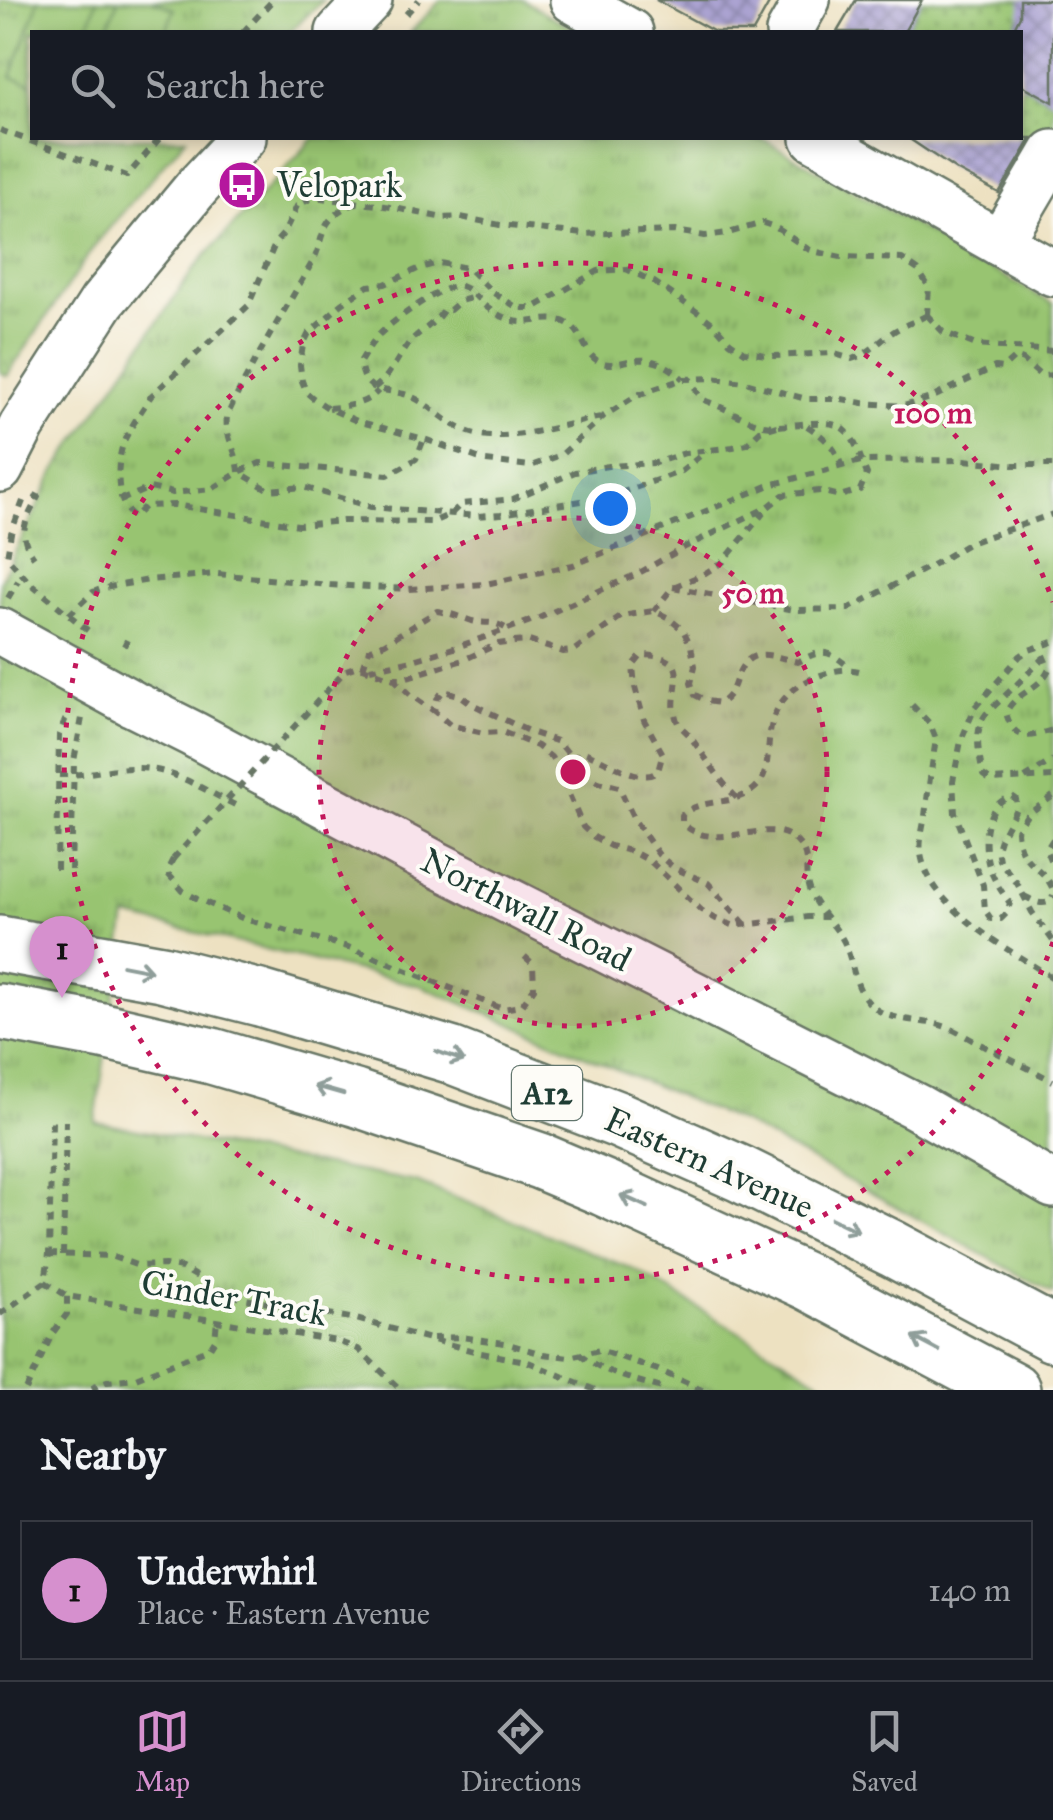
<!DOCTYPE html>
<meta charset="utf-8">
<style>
:root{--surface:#171b24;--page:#242831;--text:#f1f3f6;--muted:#9ea1a6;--line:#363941;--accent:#d690ce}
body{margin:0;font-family:"IM FELL Great Primer",serif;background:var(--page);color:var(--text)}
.you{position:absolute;left:610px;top:508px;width:35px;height:35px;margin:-25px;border:8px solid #fff;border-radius:50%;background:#1a73e8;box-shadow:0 0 0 15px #1a73e833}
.badge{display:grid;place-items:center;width:65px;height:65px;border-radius:50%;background:var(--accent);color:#111;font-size:32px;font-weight:700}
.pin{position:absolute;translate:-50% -82px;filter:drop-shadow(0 2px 5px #0008)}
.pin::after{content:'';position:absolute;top:52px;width:35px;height:30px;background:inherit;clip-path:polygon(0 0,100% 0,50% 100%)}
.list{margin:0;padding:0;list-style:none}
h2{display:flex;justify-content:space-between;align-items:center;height:130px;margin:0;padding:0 40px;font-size:42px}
h2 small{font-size:32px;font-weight:400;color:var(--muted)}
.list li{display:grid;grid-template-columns:65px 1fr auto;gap:30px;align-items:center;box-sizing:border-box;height:140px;margin:0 20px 20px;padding:0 20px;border:2px solid var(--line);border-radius:0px}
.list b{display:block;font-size:38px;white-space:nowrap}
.list p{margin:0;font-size:32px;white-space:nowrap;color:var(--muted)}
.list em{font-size:32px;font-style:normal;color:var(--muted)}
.icon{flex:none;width:55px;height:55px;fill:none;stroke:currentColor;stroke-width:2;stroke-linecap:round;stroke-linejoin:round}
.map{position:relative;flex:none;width:1053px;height:1390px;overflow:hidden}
.search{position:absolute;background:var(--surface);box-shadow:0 5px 15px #0003;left:30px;right:30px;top:30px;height:110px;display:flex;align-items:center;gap:25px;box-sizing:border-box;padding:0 35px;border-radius:0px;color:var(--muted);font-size:38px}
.sheet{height:290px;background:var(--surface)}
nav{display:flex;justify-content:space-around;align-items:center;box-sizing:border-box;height:140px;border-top:2px solid var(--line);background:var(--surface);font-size:28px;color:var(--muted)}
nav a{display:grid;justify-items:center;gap:5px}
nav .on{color:var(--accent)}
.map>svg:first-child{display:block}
.grass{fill:url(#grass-dots);stroke:#5c8052;stroke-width:2.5}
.park{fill:url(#park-tufts);stroke:#5c8052;stroke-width:2.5}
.pitch{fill:#98c471;stroke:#5c8052;stroke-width:2.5}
.building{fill:url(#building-cross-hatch)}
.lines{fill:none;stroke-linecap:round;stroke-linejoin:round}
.minor-casing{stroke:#677665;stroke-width:50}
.highway-casing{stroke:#677665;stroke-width:60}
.path{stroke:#677665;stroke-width:6;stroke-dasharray:8 8;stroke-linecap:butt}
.minor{stroke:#fff;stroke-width:45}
.highway{stroke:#fff;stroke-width:55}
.path-bridge{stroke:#677665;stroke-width:6;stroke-dasharray:8 8;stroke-linecap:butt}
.oneway{stroke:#8f9e9a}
.ring{fill:none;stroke:#c2185b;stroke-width:5;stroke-dasharray:5 10}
.labels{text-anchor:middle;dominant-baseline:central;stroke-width:8;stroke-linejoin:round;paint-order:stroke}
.shield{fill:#fdfcf7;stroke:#62766e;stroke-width:2.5}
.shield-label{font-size:32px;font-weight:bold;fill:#1f3d34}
.poi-label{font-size:35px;fill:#1f3d34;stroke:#fdfcf7;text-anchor:start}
.street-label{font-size:35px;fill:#1f3d34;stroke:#fdfcf7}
.centre{fill:#c2185b;stroke:#fdfcf7;stroke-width:5}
.ring-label{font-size:30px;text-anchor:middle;font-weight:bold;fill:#c2185b;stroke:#fdfcf7;stroke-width:8;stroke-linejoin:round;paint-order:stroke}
</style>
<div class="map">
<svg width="1053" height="1390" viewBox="0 0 1053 1390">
<defs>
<pattern id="grass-dots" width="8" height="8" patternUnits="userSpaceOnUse" patternTransform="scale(2.5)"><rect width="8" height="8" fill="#98c471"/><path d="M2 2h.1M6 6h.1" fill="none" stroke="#7ba05e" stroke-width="1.8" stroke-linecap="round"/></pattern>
<pattern id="park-tufts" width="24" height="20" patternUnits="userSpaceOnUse" patternTransform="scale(2.5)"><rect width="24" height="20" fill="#98c471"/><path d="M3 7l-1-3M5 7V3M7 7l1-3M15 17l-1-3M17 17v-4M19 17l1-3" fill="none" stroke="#7ba05e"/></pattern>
<pattern id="building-cross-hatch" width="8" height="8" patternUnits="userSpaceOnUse" patternTransform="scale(2.5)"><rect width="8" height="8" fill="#aba3d1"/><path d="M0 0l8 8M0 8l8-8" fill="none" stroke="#8b86aa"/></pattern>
</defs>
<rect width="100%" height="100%" fill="#fdfcf7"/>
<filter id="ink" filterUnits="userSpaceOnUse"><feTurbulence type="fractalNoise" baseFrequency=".01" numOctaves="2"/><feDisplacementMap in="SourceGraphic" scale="20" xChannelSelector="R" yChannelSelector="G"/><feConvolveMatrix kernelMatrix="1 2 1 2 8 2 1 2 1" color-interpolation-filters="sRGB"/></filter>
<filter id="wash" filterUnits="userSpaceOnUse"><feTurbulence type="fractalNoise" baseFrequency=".0048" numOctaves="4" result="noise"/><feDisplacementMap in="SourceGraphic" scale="40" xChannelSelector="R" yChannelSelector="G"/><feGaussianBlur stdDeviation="2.25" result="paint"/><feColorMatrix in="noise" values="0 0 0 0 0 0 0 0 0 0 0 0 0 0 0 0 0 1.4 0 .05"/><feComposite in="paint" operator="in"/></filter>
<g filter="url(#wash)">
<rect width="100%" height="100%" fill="#ede1c1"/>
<g class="grass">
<polygon points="922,0 1030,0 1012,32 889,32 896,21 907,27"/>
<polygon points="1021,84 1053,102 1053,129 1041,150 1019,138"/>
</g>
<g class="park">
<polygon points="0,0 323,0 290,32 32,32 32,138 186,138 95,245 7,376 0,372"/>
<polygon points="441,0 523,0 579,32 411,32"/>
<polygon points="314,138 761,138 1053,304 1053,1293 747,1125 422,986 126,916 95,1122 416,1182 635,1270 835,1390 0,1390 0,582 56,470 196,266"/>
</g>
<g class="pitch">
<polygon points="39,0 97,0 86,32 32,32 32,84 11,77"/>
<polygon points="118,0 151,0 174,9 166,32 106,32"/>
</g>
<g id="blocks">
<g class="building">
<polygon points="656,0 771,0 753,32 715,32"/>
<polygon points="856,0 922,0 904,32 837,32"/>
<polygon points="1020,0 1053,0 1053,102 1020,84 1020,32 1012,32 1020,16"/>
<polygon points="908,138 1032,138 999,193 956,170"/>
</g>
</g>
</g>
<g filter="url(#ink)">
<use href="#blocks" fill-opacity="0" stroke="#677665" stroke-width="2.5"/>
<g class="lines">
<g class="minor-casing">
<g id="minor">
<polyline points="573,0 630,32"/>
<polyline points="339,32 369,0"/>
<polyline points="789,32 807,0"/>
<polyline points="814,138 1053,273"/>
<polyline points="1000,243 1053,153"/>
<polyline points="0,469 22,426 102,302 198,186 243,138"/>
<polyline points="0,631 133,704 193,734 432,862 917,1107 1053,1185"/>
</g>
</g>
<g class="highway-casing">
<g id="highway">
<polyline points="0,944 162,973 260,998 450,1055 619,1120 741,1174 893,1249 1053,1334"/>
<polyline points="0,1012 103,1031 212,1056 355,1098 540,1161 604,1188 808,1282 1012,1390"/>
</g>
</g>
<g class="path">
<polyline points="406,14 419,0"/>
<polyline points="243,32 273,0"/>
<polyline points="0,130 127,176 160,138"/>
<path d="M357,203C347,207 338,210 331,219C320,231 321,247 313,261C284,312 252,362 227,416C224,437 238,452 239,472L269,490L303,487L371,507L477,516L501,514L612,496L682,471L706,451"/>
<path d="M927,315C917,321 906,324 896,330C880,340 871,353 852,359L831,353L774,356L745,352L730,342L714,324L679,299L654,282L626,269L598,271L533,308H518L492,292L468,268L439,263L420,268L385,284L368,286L342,304L309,333L303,345L300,365L302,381L307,393L313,398L328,408L357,421L424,439L486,461L531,466L561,455L604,416L637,395L683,379L712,378L745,382L806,399H842L863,403L904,406L931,398L995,367L1003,368L1015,357L1023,360L1041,376L1053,375"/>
<polyline points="927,315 943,332 976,345 1053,351"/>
<path d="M374,388C390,377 397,358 409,343C421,329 434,326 444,309L450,310L460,301L475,297"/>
<path d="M329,408C347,406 365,405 378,391"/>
<path d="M601,417C564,424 499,447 464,430C443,421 426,400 404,394C380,388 365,394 360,362C365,354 370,345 377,337C388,324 445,282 461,286C470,289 477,298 484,305C491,311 502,317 511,320C529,327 552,312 570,325C583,333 584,353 598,361C610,368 623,361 635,360C654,358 670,366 683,379"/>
<path d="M777,426L760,431L747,444L733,447L685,453L655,463L608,466L575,472L513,499L461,504L451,514L433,522L343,521L298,525L175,505L145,506L134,517C114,505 116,459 125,439C132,425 142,410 151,396L248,306L276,242L284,233L297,206L310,199L322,198L385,206L443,218L461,217L500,225L583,234L675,231L705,236L728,233L763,223L775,227L808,249L817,252L841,257L902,259L918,270L929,287L927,315"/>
<path d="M807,426C823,436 836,447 841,465"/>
<path d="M34,495L38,497C26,521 16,533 34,557"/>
<polyline points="121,500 150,488 173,493 212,489 239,472 260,463 388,475 416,459 424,439"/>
<polyline points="23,501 11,533 7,557 29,582 91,633"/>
<polyline points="673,587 794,610 848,609 938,562 969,543 1053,514"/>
<polyline points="8,598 18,581"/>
<polyline points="654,611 673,587 702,575 723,562 765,511"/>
<polyline points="69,615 93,592 104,588 149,580 217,574 330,585 409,589 486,584 573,565 770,485 861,461 964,460 1013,465 1053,465"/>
<path d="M1053,642L1029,650L1020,656L975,707L961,741L953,781L955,813L983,885L985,910L991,919H1001L1007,913L1010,903C1003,894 997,885 992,874C981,850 982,804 1012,796L1016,799L1017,807L1000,839L997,849L999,860L1017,883L1032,912L1053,941"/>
<polyline points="124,646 127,640"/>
<path d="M1043,655L1049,669C1040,690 1015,692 1006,713C1015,743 1029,737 1053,730"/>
<path d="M1045,657L986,714C973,731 979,754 983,775L990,780L1053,777"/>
<path d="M363,668L369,650L385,643L437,611C450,613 460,617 472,621C488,625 490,619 507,629"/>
<path d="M370,669L413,660L454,648L539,618L639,573L685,547L768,507L783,495L820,491L840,496L860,490L867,474C861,461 857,442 847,432C830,413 789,430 764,425C744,420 726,408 706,401L699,395L690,379"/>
<path d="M346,670L355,667L363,668L392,678H404L463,660L498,644L514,642L529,641L563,652L573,651L622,616L654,611L667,617L683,630L691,646L695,666L691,683L695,695L707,701L720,703C731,696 733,689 737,677C750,644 771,656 798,662C823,648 829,650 850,668"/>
<path d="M859,671C843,667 828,672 813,678C746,709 784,764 754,789C732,807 702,797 682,815V823C713,854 765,818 791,837C815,854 801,870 810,892C817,910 835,924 844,942C854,963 853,987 871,1005C886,1020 916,1020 936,1024C951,1027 964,1036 978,1043C1003,1056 1028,1068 1053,1081"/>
<polyline points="393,678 412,696 434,711"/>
<path d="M912,705L930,724L936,739C932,765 928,790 925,816C923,828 919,842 921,854C930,909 1010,950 1053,978"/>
<path d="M572,758L584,752C600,757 646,788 658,770C659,769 662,755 663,754L644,720L635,687L633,666L642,655C702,657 663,691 678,723C681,728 686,731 689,735C705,756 718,779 737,798"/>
<path d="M59,775C86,776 112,767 139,768C174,769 204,790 235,805"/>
<polyline points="1025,778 1053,760"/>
<path d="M1053,796L1027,815L1017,830C1019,868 1043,863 1053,890"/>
<polyline points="1053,839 1046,850 1053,867"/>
<polyline points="173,859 168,869 169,875 183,891 194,897 244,919 348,947 503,1009 521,1006 534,988 533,964 521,953"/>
<polyline points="57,870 59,735 68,713"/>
<polyline points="71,870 74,761 82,718"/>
<path d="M1024,896C1034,901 1041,906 1051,901L1053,896"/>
<polyline points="745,924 708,883 674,868 659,855 635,821 619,787 598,782 583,772 559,742 530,732 472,704 460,695 443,691 437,699 434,711 450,725 483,733 502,732 537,746 551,757 558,769 583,827 594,837 610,846 633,852 650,861 701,910 716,919 735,926 808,917 828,917"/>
<polyline points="49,1254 110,1256 139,1266 165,1265 182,1268 218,1289 240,1298 356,1319 481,1353 526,1361 595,1390"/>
<polyline points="63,1255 66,1121"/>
<polyline points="45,1282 67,1296 337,1341 358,1349 401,1390"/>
<polyline points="0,1314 45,1282 49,1254 52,1121"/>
<polyline points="433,1338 461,1337 505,1343 543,1354 569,1357 600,1350 658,1370 704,1390"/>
<path d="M580,1354C605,1375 637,1380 668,1390"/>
<polyline points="26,1390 52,1334 67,1314 67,1296"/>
<polyline points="96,1390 94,1386 107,1381 136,1378 210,1348 215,1340 217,1320"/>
</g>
<use href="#minor" class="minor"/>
<use href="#highway" class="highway"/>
<polyline class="path-bridge" points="173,859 346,670"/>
</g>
<defs><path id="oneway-shaft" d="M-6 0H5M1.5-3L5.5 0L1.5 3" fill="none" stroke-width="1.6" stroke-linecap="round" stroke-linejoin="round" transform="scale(2.5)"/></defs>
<g class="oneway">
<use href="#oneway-shaft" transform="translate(137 968) rotate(11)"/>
<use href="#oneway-shaft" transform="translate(450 1056) rotate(19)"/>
<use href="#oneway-shaft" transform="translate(329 1090) rotate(-164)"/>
<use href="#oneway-shaft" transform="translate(634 1201) rotate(-156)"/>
<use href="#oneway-shaft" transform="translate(845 1225) rotate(26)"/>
<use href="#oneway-shaft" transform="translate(926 1344) rotate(-152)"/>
</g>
</g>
<circle cx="573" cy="772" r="254" fill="#c2185b" fill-opacity=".12"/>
<g class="ring">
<circle cx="573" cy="772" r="254"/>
<path d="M1053 942A509 509 0 1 1 1053 602"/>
</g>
<defs>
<g id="bus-disc" transform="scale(2.5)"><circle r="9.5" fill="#b5179e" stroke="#fdfcf7"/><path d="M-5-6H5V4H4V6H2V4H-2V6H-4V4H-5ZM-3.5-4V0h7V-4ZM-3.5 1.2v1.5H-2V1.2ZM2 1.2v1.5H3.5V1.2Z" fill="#fff"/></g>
</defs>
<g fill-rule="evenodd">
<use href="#bus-disc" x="242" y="185"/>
</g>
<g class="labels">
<rect class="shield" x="512" y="1066" width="70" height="54" rx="8"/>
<g class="shield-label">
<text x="547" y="1093">A12</text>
</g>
<g class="poi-label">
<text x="277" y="185">Velopark</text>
</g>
<g class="street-label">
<text transform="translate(526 910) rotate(27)">Northwall Road</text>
<text transform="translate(709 1163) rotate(24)">Eastern Avenue</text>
<text transform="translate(234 1298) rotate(10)">Cinder Track</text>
</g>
</g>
<circle cx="573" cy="772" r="15" class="centre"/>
<g class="ring-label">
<text x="933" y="423">100 m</text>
<text x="753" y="603">50 m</text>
</g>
</svg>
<div class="you"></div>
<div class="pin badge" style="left:62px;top:998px">1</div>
<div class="search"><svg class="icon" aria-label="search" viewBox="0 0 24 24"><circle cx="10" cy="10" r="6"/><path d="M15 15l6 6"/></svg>Search here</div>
</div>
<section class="sheet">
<h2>Nearby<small></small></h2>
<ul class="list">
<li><span class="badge">1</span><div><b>Underwhirl</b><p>Place · Eastern Avenue</p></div><em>140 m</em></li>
</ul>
</section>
<nav>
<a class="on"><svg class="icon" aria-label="map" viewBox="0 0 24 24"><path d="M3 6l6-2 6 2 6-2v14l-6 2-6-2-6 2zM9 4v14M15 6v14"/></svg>Map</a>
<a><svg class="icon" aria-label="directions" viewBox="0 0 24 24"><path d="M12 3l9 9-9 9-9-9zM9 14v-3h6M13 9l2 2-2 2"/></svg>Directions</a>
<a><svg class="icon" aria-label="saved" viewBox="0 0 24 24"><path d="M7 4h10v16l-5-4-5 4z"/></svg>Saved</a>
</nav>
